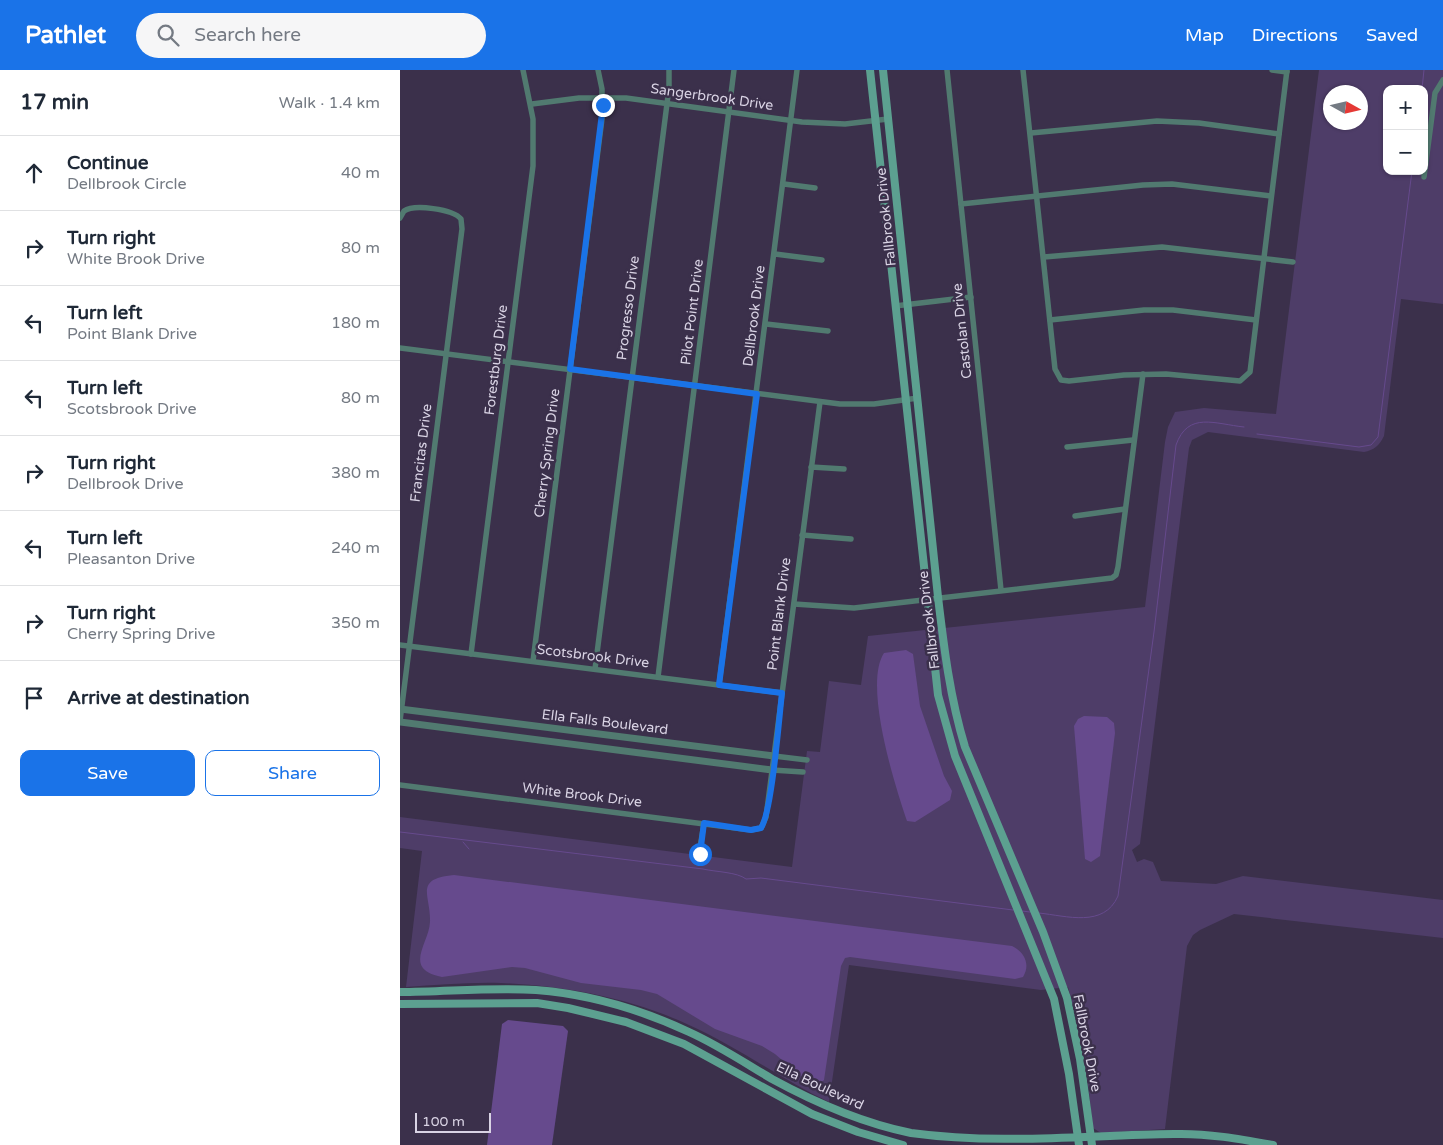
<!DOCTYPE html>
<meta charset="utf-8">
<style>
:root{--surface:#fff;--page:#f6f6f7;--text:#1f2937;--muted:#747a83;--line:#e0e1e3;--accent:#1a73e8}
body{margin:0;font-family:"Varela Round",sans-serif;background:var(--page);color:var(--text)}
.controls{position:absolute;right:15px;top:15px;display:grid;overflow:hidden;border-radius:10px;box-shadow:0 1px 4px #0004}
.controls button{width:45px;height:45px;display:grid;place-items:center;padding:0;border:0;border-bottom:1px solid var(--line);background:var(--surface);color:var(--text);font:25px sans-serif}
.compass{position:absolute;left:923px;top:15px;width:45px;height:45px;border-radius:50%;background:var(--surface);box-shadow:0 1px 4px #0004;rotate:98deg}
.scale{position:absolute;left:15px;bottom:12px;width:76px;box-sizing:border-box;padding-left:5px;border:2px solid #d9d3e4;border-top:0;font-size:14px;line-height:18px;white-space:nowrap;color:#d9d3e4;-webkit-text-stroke:4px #3b304b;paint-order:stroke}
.stop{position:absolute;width:15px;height:15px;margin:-11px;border:4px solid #1a73e8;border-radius:50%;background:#fff}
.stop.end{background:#1a73e8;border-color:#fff;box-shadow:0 1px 5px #0008}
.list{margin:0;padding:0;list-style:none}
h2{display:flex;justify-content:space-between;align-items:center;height:65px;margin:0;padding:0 20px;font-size:21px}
h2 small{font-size:16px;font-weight:400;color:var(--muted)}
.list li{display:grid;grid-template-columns:32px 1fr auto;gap:15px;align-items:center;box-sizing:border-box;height:75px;padding:0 20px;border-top:1px solid var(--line)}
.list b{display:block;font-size:19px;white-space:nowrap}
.list p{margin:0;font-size:16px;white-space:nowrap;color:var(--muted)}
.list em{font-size:16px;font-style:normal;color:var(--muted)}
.actions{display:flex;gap:10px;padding:15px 20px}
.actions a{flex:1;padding:11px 0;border:1px solid var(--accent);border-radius:10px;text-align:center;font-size:18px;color:var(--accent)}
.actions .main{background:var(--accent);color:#fff}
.icon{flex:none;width:28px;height:28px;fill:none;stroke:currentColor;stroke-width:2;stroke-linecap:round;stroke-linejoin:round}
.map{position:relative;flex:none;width:1043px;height:1075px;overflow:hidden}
header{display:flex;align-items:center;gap:30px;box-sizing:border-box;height:70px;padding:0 25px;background:var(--accent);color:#fff}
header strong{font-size:24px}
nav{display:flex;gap:28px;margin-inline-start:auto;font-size:18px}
.search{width:350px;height:45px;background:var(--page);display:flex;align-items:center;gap:12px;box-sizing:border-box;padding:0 18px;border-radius:28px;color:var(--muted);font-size:19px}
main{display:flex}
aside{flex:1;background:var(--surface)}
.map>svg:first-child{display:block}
.green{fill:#4e3d68;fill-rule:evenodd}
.water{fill:#664a8d}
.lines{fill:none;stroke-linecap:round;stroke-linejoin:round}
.stream{stroke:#664a8d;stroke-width:1}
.minor{stroke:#517a70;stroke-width:5.5}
.tertiary{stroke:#517a70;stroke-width:7}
.secondary{stroke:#5ca090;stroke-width:8}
.route{stroke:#1a73e8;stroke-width:6}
.labels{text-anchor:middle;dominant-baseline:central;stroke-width:5;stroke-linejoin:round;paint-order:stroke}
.street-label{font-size:14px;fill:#d9d3e4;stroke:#3b304b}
</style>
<header>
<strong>Pathlet</strong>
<div class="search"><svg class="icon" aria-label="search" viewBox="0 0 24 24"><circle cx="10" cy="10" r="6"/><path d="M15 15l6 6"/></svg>Search here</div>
<nav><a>Map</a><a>Directions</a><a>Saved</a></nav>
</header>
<main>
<aside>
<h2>17 min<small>Walk · 1.4 km</small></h2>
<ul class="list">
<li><svg class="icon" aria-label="ahead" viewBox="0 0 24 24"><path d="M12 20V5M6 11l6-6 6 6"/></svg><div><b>Continue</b><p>Dellbrook Circle</p></div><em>40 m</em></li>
<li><svg class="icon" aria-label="right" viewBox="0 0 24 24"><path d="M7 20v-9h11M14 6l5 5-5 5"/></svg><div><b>Turn right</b><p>White Brook Drive</p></div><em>80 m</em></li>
<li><svg class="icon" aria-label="left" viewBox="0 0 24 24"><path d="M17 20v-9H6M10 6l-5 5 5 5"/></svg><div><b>Turn left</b><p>Point Blank Drive</p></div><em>180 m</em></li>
<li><svg class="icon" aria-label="left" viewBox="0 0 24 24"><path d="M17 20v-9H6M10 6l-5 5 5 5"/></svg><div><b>Turn left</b><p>Scotsbrook Drive</p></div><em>80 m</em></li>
<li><svg class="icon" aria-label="right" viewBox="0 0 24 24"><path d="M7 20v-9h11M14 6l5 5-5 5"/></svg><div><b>Turn right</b><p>Dellbrook Drive</p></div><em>380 m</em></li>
<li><svg class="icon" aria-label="left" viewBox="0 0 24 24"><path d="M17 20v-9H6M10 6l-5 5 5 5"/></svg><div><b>Turn left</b><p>Pleasanton Drive</p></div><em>240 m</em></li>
<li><svg class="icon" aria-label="right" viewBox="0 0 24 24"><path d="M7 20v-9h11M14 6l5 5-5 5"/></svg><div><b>Turn right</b><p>Cherry Spring Drive</p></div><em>350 m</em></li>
<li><svg class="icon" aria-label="arrive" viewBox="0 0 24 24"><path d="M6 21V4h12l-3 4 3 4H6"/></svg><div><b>Arrive at destination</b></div></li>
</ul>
<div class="actions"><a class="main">Save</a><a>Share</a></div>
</aside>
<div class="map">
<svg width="1043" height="1075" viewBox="0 0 1043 1075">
<rect width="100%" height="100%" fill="#3b304b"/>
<path class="green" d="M919,0H1043V234L1001,229L984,366C979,376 974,380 964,382L808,362L792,370L789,378L740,774L732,780L737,792L744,789L753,792L761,811L816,814L843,806L1043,830V868L834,844L800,860L793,865L787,876L765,1059L701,1063L693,1058L684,979L668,917L641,920L449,895L429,1032C381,1009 338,977 289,955C231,928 165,916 101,913C69,912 37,915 6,917L22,781L0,778V747L392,797L407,681L420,682L429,611L461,615L468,566L745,537L765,372L768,357L775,342L804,338L876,344ZM987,19H1024V101H987ZM931,22H961V52H931Z"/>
<g class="water">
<path d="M506,580L513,584L520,636L544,706L552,721L550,730L515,752L507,751C495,716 463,615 484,583Z"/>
<polygon points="684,646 707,647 714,653 715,663 700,786 691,792 685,789 674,656 678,649"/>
<path d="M54,805L612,876C624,882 631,894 623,907L615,909L450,887L445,888L441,896L424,1010L417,1016L410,1014L375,984L362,976L315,959L257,924L241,920L181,913L125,898L112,897L42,907C2,899 29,874 30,852C31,825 13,809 54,805Z"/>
<polygon points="108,950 163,956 168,961 152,1075 87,1075 102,954"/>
</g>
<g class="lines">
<g class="stream">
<polyline points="1022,19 1024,0"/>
<polyline points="857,364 959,377 971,375 978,367 1012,101"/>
<path d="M0,762L303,799C316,802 337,802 346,809L361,808L613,840"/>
<polyline points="63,772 69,779"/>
<polyline points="622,841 630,842"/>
<path d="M639,843C667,846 704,858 718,826L754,562L776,375C788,341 815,354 844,357"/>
</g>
<g class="minor">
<polyline points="547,0 601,520"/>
<polyline points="623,0 655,299 661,310 669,311 724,305 766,304 840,311 850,302 887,0"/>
<polyline points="872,0 887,2"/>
<polyline points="132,34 179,28 226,28 402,52 445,54 488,49"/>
<polyline points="631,63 757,51 799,53 879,64"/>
<polyline points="1024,107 1035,23 1043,10"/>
<polyline points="384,114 415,118"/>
<polyline points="561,134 743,115 772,114 871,126"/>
<path d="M0,148L4,141C14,134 53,139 61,149L62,159L0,651"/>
<polyline points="375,184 422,190"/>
<polyline points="644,187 762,177 893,192"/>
<polyline points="495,236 571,227"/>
<polyline points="650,250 744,240 773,240 856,250"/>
<polyline points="366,254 428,261"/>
<polyline points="0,278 440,334 474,334 518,328"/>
<polyline points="667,377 733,370"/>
<polyline points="411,397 444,399"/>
<polyline points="675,446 725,439"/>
<polyline points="402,465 451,469"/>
<polyline points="394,534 454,538 712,508 716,505 718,497 743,304"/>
<polyline points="0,575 382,623"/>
<polyline points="71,584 133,96 133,49 123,0"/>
<polyline points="133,591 202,49 202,19 198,0"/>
<polyline points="195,599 269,18 269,0"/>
<polyline points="258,607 334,0"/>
<polyline points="319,615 397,0"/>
<polyline points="374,686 407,690"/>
<polyline points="372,700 403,702"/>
<polyline points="0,715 351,760 361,758 366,747 420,332"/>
<polyline points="299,784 304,753"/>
</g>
<g class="tertiary">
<polyline points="0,639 374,686"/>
<polyline points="0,652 372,700"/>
</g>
<g class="secondary">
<polyline points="470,0 538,625 555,686 654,929 669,1004 679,1075"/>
<path d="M483,0L538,527C544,578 550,628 565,677L643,862L667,928L680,989L692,1075"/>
<path d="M0,922C45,922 91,917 136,920C188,924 242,940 289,962C318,975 345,993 372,1009C416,1033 462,1053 511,1063C599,1075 686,1065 774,1064C807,1063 840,1069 873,1075"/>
<polyline points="0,934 137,933 168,938 226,952 284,974 412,1044 458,1062 503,1075"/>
</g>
</g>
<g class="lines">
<path class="route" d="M203,35L170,299L357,324L319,615L382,623C379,648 372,742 361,758L351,760L304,753L300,784"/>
</g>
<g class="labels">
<g class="street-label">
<text transform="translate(312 27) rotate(8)">Sangerbrook Drive</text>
<text transform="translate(486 147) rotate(-96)">Fallbrook Drive</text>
<text transform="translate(228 238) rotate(-83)">Progresso Drive</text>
<text transform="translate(292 242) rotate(-83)">Pilot Point Drive</text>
<text transform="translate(354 246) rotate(-83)">Dellbrook Drive</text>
<text transform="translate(562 261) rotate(-96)">Castolan Drive</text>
<text transform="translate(96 290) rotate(-83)">Forestburg Drive</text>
<text transform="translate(21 383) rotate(-83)">Francitas Drive</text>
<text transform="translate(147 383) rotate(-83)">Cherry Spring Drive</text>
<text transform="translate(379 544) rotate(-83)">Point Blank Drive</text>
<text transform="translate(529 550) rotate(-97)">Fallbrook Drive</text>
<text transform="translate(193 586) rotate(7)">Scotsbrook Drive</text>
<text transform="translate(205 652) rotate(7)">Ella Falls Boulevard</text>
<text transform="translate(182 725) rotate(7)">White Brook Drive</text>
<text transform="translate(687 973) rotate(79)">Fallbrook Drive</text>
<text transform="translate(420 1016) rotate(25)">Ella Boulevard</text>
</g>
</g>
</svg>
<div class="controls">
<button>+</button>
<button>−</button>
</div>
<svg class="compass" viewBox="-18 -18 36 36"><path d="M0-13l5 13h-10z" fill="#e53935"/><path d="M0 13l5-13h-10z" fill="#747a83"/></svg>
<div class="scale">100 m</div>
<div class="stop" style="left:300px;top:784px"></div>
<div class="stop end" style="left:203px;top:35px"></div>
</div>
</main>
